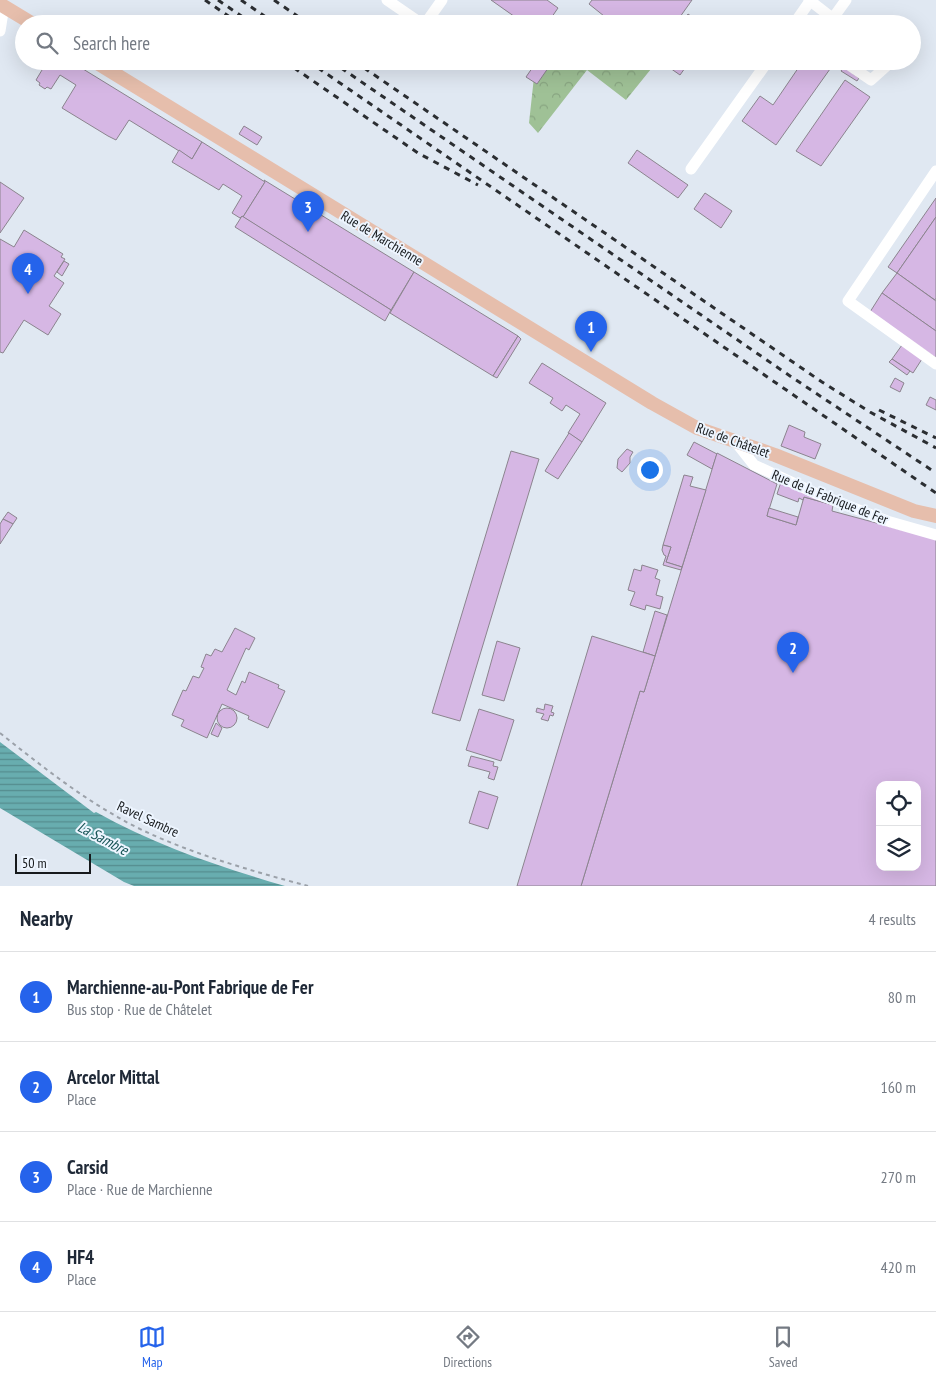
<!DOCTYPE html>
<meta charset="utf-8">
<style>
:root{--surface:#fff;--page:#f6f6f7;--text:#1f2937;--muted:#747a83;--line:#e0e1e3;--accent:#2563eb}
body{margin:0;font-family:"PT Sans Narrow",sans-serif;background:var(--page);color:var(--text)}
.controls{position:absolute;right:15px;bottom:15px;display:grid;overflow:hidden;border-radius:10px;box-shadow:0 5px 20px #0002}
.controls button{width:45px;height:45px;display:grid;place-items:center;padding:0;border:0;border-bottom:1px solid var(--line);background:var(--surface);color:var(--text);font:25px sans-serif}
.scale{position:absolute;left:15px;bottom:12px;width:76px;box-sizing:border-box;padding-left:5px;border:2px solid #16191c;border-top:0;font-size:14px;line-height:18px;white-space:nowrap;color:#16191c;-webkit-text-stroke:4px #edf5ff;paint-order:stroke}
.you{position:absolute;left:649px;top:469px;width:18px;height:18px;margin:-12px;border:4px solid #fff;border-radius:50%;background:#1a73e8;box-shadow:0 0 0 8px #1a73e833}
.badge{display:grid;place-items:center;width:32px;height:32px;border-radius:50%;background:var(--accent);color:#fff;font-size:16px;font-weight:700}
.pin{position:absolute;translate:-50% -41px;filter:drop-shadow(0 1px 2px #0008)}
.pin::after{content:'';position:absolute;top:26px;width:18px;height:15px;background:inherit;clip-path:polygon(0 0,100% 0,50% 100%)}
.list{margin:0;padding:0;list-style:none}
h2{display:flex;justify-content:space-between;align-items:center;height:65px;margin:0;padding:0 20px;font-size:21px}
h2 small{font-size:16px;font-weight:400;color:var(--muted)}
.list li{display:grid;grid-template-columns:32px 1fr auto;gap:15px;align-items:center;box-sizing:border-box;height:90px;padding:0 20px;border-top:1px solid var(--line)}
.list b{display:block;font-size:19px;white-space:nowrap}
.list p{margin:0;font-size:16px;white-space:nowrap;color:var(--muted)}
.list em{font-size:16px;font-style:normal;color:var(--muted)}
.icon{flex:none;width:28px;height:28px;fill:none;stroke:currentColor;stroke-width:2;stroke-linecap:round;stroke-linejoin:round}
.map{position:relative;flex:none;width:936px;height:886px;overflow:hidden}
.search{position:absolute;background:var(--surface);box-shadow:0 5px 20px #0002;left:15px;right:15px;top:15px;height:55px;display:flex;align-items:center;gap:12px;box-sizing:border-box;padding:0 18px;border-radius:28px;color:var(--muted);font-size:19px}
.sheet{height:425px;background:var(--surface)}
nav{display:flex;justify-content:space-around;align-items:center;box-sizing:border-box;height:70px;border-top:1px solid var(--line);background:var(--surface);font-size:14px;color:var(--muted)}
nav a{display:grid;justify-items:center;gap:2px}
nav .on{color:var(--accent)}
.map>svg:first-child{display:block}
.forest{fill:url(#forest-crowns)}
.water{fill:url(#water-rules)}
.building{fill:#d6b7e4;stroke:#8b848e;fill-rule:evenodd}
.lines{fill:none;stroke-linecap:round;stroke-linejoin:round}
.path{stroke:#9ba1a9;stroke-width:2;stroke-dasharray:4 4;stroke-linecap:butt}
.minor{stroke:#fff;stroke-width:11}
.major{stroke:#e6beac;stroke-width:14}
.rail{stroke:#2b2e32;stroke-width:3;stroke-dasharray:6 6;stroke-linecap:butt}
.labels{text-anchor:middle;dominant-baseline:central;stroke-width:4;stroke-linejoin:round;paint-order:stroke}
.street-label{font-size:14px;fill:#16191c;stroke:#edf5ff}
.water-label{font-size:15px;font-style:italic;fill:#155254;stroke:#edf5ff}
</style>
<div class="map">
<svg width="936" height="886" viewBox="0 0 936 886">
<defs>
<pattern id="forest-crowns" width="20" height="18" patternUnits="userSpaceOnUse" patternTransform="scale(1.25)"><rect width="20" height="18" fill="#9fc196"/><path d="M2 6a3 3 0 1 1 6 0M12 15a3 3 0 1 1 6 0" fill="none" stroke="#88a581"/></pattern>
<pattern id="water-rules" width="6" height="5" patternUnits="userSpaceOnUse" patternTransform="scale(1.25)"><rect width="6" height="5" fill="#68adaf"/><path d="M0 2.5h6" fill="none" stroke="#558c8e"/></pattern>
</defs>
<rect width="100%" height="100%" fill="#e0e8f2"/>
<polygon class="forest" points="549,61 637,61 651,69 626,100 587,70 538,133 529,123 534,77"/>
<path class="water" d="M0,742L94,813L96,812C157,846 217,866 285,886H134L124,882L0,808Z"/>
<g class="building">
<polygon points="491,0 547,0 558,8 547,24 539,24 532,19 528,24 525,24"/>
<polygon points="592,0 692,0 675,24 614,24 589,4"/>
<polygon points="688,14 702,24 681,24"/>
<polygon points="38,61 70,61 202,142 192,159 129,120 116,140 108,136 62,108 76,85 60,75 51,89 47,87 45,89 39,85 40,83 36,80 45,65"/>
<polygon points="537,61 553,61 537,84 526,77"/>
<polygon points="660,61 690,61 680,75"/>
<polygon points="803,61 819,61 830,69 776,145 742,121 760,96 773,105"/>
<polygon points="844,67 859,78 857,81 841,71"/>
<polygon points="845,80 870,97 821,166 796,151"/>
<polygon points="244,126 262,137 257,145 239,134"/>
<polygon points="202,142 265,182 243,217 242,216 240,218 232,213 242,196 223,184 219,190 172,162 179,150 192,159"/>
<polygon points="637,150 688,185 678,198 628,163"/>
<polygon points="264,180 414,272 391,310 243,217 265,182"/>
<polygon points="0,182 24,198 0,233"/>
<polygon points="705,193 732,211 721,228 694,209"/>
<polygon points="936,198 936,217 897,273 888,267"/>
<polygon points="242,216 391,310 385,321 235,227"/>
<polygon points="936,217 936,298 935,300 897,273"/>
<polygon points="24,230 63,254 61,257 65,259 54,276 64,283 49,306 61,314 48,335 24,320 3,353 0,352 0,239 14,247"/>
<polygon points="64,261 69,264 62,276 57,272"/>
<polygon points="414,272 518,336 493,376 390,313"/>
<polygon points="897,273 936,301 936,331 882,293"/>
<polygon points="882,293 936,331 936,358 870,312"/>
<polygon points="518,336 521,339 497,378 493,376"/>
<polygon points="902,345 922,359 913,373 892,359"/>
<polygon points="892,359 910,371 907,375 889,362"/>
<polygon points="542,363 606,403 582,442 568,433 580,414 566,405 562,411 550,403 553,398 529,383"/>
<polygon points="895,378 904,383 900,392 890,387"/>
<polygon points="930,397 936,400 936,410 926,405"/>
<polygon points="789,425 805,432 804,437 821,444 815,459 781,446"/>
<polygon points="569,433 582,442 558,479 545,471"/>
<polygon points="694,442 717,454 712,469 687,455"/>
<polygon points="627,449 633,452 630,457 630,463 622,472 617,468 618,459"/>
<polygon points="511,451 539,459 460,721 432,713"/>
<path d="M717,453L777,484L767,516L796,525L804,497L833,505L832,511L936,539V886H581L640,691L644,692ZM880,785H917V867H880Z"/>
<polygon points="684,475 693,477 690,486 706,490 682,567 666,562 671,547 663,545"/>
<polygon points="781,482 833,505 804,497 803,500 799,498 798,502 777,494"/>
<polygon points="769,508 798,517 796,525 767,516"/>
<polygon points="8,512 17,518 13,524 3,519"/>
<polygon points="3,519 13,524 0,544 0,524"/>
<polygon points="663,545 671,547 666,562 682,567 681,570 663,565 666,556 664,555 662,550"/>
<polygon points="642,565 658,570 655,578 660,580 656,595 663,597 660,609 646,605 645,610 630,605 635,592 628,590 634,569 641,571"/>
<polygon points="655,611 667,615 655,656 643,652"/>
<polygon points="235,628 255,638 249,650 246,648 227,690 236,695 242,681 245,683 249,672 279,685 278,688 285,691 268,728 248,719 249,716 222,704 207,738 181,726 184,720 172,715 183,690 186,691 193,676 199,678 204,668 201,667 206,654 211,656 215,649 222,652"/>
<polygon points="592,636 655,656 644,692 640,691 581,886 517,886"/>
<polygon points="497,641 520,648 504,701 482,695"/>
<polygon points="545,704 553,706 551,712 554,713 553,716 550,715 548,721 541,719 544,714 536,712 537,708 544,710"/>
<circle cx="227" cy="718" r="10"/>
<polygon points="479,709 514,720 501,761 466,750"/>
<polygon points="216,723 222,728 218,737 211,734"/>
<polygon points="471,756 494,762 493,766 498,767 494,780 488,778 490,772 468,766"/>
<polygon points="479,791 498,797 488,829 469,823"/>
</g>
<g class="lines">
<path class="path" d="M0,733C39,764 78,795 121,819C174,849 248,870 308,886"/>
<g class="minor">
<polyline points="387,0 422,24"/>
<polyline points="809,0 840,24"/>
<polyline points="833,18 846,0"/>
<polyline points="425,24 442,0"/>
<polyline points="794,24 810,1"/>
<polyline points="0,31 4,6"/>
<polyline points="843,61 871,80 891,62 889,61"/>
<polyline points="691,169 768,61"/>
<polyline points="936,171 848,301 936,364"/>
<polyline points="735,441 754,465 815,493 887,521 936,535"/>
</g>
<g class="major">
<polyline points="0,4 33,24"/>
<polyline points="94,61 652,403 697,428 775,455 914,511 936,516"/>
</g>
<g class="rail">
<polyline points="205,0 240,24"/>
<polyline points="218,0 253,24"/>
<polyline points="241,0 276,24"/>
<polyline points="274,0 309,24"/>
<polyline points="284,61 418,153 478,185"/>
<polyline points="308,61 936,493"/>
<polyline points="331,61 793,378 936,473"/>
<polyline points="354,61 822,382 870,412 936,448"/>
<polyline points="879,410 936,438"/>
</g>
</g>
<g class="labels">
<g class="street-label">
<text transform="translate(382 238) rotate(31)">Rue de Marchienne</text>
<text transform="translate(733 440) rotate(20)">Rue de Châtelet</text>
<text transform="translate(830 497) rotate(22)">Rue de la Fabrique de Fer</text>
<text transform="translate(148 819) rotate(25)">Ravel Sambre</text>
</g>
<g class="water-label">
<text transform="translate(103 838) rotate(28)">La Sambre</text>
</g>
</g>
</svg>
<div class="controls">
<button><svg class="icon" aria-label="locate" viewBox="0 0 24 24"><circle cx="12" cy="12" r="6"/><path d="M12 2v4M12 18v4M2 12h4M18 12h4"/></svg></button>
<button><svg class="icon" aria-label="layers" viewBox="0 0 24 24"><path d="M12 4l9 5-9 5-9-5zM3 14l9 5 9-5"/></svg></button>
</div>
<div class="scale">50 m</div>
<div class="you"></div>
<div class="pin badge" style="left:591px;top:352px">1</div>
<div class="pin badge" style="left:793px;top:673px">2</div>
<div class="pin badge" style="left:308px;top:232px">3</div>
<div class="pin badge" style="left:28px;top:294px">4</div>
<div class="search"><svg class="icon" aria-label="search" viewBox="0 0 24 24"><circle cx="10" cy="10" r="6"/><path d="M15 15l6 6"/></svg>Search here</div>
</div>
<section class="sheet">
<h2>Nearby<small>4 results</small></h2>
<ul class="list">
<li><span class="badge">1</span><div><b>Marchienne-au-Pont Fabrique de Fer</b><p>Bus stop · Rue de Châtelet</p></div><em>80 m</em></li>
<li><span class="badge">2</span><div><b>Arcelor Mittal</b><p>Place</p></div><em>160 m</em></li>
<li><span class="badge">3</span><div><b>Carsid</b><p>Place · Rue de Marchienne</p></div><em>270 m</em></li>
<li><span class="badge">4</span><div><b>HF4</b><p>Place</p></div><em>420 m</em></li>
</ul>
</section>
<nav>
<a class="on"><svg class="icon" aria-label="map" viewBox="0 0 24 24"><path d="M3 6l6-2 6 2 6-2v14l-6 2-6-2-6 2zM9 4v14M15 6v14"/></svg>Map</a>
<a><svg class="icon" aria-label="directions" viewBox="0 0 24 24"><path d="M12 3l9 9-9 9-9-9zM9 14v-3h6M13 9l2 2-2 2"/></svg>Directions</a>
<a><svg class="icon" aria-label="saved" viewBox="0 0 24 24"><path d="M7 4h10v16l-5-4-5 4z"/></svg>Saved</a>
</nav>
